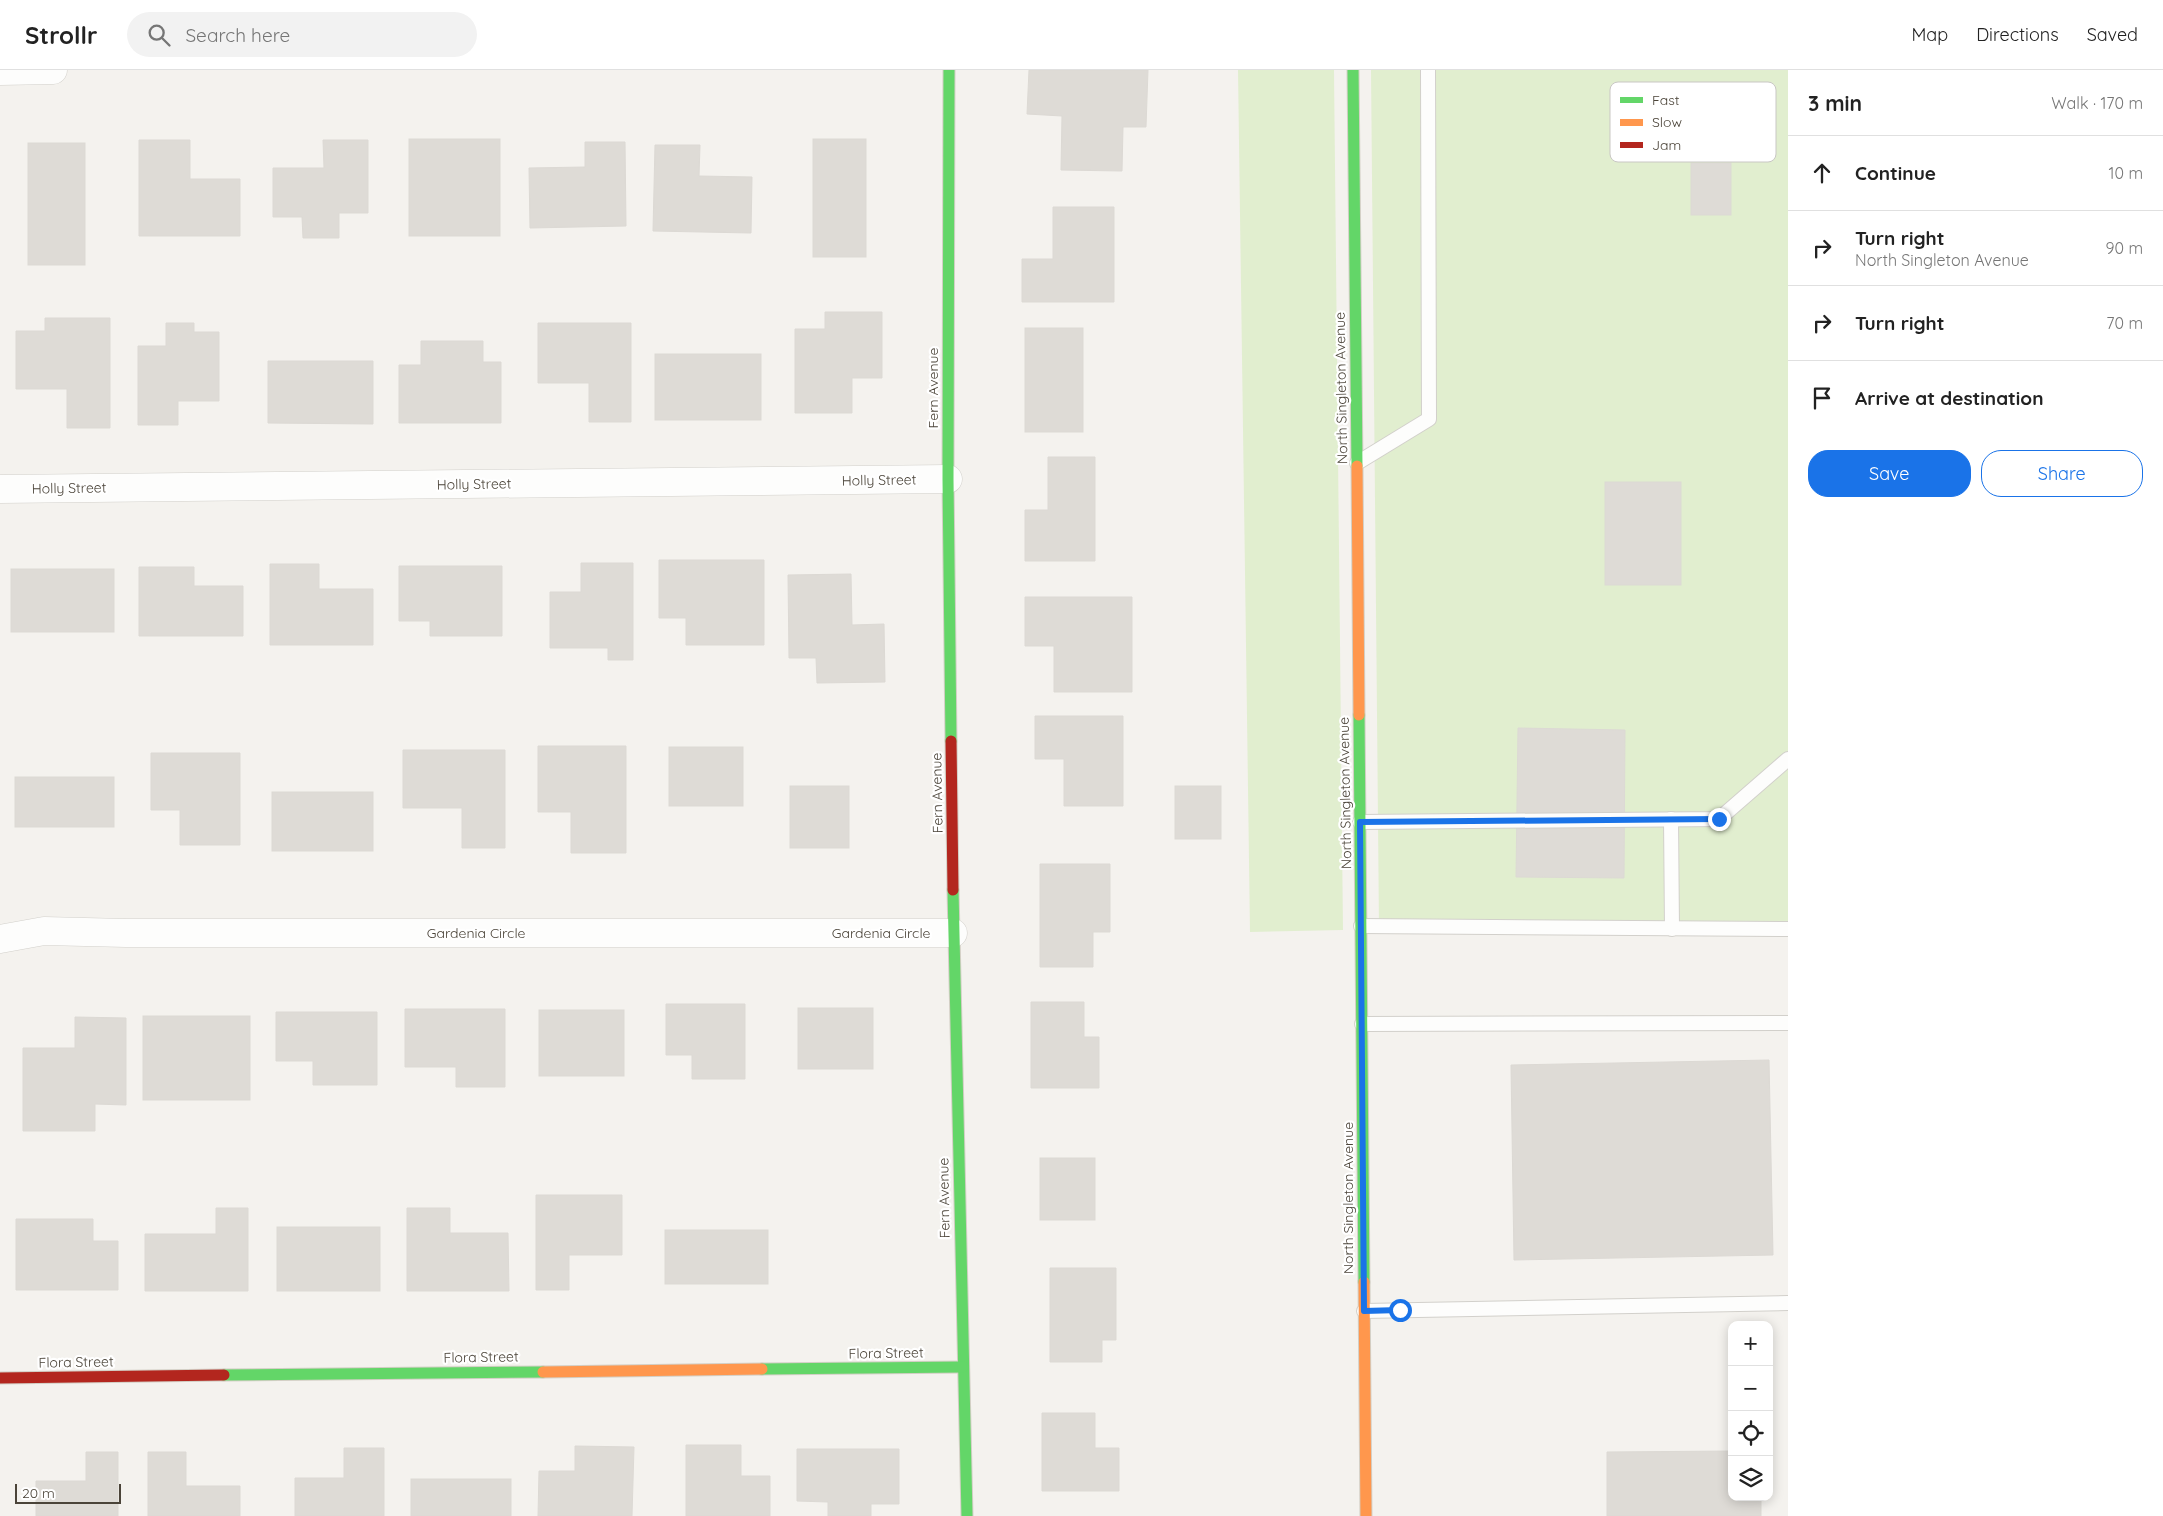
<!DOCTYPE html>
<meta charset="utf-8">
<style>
:root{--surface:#fff;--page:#f2f2f2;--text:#222;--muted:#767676;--line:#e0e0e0;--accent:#1a73e8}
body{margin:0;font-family:Quicksand,sans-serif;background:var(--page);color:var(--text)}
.controls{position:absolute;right:15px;bottom:15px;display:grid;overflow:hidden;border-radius:10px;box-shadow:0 2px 12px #0003}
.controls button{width:45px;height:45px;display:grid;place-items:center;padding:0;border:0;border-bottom:1px solid var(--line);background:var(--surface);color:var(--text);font:25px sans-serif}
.scale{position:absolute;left:15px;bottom:12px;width:106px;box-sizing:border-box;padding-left:5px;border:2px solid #4b4439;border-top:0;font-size:14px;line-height:18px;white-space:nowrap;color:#4b4439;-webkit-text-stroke:4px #fff;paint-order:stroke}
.stop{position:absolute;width:15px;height:15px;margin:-11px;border:4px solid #1a73e8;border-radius:50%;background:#fff}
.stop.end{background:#1a73e8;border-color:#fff;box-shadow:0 1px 5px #0008}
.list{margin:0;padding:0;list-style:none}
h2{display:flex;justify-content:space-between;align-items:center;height:65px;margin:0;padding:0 20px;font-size:21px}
h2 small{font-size:16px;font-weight:400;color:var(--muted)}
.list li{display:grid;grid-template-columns:32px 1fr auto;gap:15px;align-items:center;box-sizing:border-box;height:75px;padding:0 20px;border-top:1px solid var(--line)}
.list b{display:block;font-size:19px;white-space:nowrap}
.list p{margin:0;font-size:16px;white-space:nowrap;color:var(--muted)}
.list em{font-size:16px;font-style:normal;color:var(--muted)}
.actions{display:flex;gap:10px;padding:15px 20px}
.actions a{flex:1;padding:11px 0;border:1px solid var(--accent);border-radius:20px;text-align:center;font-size:18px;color:var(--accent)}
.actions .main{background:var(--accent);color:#fff}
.icon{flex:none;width:28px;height:28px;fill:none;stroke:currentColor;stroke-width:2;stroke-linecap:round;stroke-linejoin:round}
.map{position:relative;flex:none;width:1788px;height:1446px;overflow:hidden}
header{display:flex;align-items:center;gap:30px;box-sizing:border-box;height:70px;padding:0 25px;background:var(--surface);border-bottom:1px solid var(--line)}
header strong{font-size:24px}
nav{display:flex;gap:28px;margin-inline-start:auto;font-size:18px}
.search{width:350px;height:45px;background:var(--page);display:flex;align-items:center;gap:12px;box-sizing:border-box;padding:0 18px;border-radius:28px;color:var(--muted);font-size:19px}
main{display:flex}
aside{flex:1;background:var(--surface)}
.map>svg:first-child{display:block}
.green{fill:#e1eecf}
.building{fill:#dedbd6;stroke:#dcd9d4}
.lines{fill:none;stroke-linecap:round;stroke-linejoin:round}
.lane-casing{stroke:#d2d0cb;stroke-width:16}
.street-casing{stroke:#d2d0cb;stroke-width:29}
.fast-casing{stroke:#d3cfc5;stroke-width:13}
.slow-casing{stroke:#d3cfc5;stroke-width:13}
.jam-casing{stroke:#d3cfc5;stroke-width:13}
.lane{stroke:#fdfdfc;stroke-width:14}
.street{stroke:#fdfdfc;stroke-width:28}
.fast{stroke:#63d668;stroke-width:11}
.slow{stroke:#ff974d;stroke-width:11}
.jam{stroke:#b3261e;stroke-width:11}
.route{stroke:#1a73e8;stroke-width:6}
.labels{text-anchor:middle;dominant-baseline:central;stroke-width:4.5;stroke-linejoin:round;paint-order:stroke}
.street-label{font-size:14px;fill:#4b4439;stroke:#fff}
.key{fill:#fff;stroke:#c9c7c4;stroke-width:1}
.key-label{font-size:14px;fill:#4b4439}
</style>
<header>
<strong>Strollr</strong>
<div class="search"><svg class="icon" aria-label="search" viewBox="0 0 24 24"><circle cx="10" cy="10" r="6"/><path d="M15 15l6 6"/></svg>Search here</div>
<nav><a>Map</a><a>Directions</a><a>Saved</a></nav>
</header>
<main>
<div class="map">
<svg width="1788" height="1446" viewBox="0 0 1788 1446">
<rect width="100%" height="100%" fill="#f4f2ee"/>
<g class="green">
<polygon points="1238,0 1334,0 1343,860 1250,862"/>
<polygon points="1371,0 1788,0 1788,853 1379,859"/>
</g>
<g class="building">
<polygon points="1029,0 1148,0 1146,57 1123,57 1122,101 1061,100 1062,46 1027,44"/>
<rect x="409" y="69" width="91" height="97"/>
<rect x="813" y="69" width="53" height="118"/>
<polygon points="139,70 190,70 190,109 240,109 240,166 139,166"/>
<polygon points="323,70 368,70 368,143 339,143 339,168 303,168 302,147 273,147 273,98 324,98"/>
<polygon points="585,72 625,72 626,156 530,158 529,98 585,97"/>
<rect x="28" y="73" width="57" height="122"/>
<polygon points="655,75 700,75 699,106 752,107 751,163 653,161"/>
<rect x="1691" y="93" width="40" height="52"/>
<polygon points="1053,137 1114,137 1114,232 1022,232 1022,189 1053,189"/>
<polygon points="825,242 882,242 882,308 852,308 852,343 795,343 795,259 825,259"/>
<polygon points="45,248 110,248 110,358 67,358 67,319 16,319 16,261 45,261"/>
<polygon points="166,253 194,253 194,262 219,262 219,331 178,331 178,355 138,355 138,276 166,276"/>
<polygon points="538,253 631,253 631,352 589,352 589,313 538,313"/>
<rect x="1025" y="258" width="58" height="104"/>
<polygon points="421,271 483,271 483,292 501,292 501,353 399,353 399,295 421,295"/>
<rect x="655" y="284" width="106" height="66"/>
<polygon points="268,291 373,291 373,354 268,353"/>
<polygon points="1048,387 1095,387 1095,491 1025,491 1025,440 1048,440"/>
<rect x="1605" y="412" width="76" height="103"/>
<polygon points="659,490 764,490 764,575 686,575 686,548 659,548"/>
<polygon points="581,493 633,493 633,590 608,590 608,578 550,578 550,522 581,522"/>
<polygon points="270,494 319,494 319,519 373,519 373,575 270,575"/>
<polygon points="399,496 502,496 502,566 430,566 430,551 399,551"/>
<polygon points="139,497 194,497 194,516 243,516 243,566 139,566"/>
<rect x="11" y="499" width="103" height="63"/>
<polygon points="851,504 852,555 884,554 885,612 817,613 816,588 789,588 788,505"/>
<polygon points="1025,527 1132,527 1132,622 1054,622 1054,576 1025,576"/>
<polygon points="1035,646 1123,646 1123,736 1064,736 1064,689 1035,689"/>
<polygon points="1518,658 1625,660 1624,808 1516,807"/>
<polygon points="538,676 626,676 626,783 571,783 571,742 538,742"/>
<rect x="669" y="677" width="74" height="59"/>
<polygon points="403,680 505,680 505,778 462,778 462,738 403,738"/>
<polygon points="151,683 240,683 240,775 180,775 180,740 151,740"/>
<rect x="15" y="707" width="99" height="50"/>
<rect x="790" y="716" width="59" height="62"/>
<rect x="1175" y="716" width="46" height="53"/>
<rect x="272" y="722" width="101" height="59"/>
<polygon points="1040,794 1110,794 1110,862 1093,862 1093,897 1040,897"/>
<polygon points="1031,932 1084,932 1084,967 1099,967 1099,1018 1031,1018"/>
<polygon points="666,934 745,934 745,1009 692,1009 692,985 666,985"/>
<rect x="798" y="938" width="75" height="61"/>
<polygon points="405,939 505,939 505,1017 456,1017 456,997 405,997"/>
<rect x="539" y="940" width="85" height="66"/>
<polygon points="276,942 377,942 377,1015 313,1015 313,991 276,991"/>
<rect x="143" y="946" width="107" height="84"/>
<polygon points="75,947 126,948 126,1035 95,1034 95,1061 23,1061 23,978 75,978"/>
<polygon points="1769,990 1773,1185 1514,1190 1511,995"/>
<rect x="1040" y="1088" width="55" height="62"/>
<polygon points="536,1125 622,1125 622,1185 569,1185 569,1220 536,1220"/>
<polygon points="216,1138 248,1138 248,1221 145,1221 145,1164 216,1164"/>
<polygon points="407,1138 450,1138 450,1163 508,1163 509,1221 407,1221"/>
<polygon points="16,1149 93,1149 93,1171 118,1171 118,1220 16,1220"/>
<rect x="277" y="1157" width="103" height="64"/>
<rect x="665" y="1160" width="103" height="54"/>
<polygon points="1050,1198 1116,1198 1116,1270 1102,1270 1102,1292 1050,1292"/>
<polygon points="1042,1343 1095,1343 1095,1378 1119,1378 1119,1421 1042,1421"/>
<polygon points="686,1375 741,1375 741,1406 770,1406 770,1446 686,1446"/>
<polygon points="575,1376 634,1377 632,1446 538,1446 539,1401 575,1401"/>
<polygon points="344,1378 384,1378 384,1446 295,1446 295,1408 344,1408"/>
<polygon points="797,1379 899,1379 899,1434 871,1434 871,1446 828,1446 828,1432 797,1431"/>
<polygon points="1732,1381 1732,1427 1761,1427 1761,1446 1607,1446 1607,1382"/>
<polygon points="86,1382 118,1382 118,1446 36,1446 36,1411 86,1411"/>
<polygon points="148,1382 186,1382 186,1416 240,1416 240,1446 148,1446"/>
<rect x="411" y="1409" width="100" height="37"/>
</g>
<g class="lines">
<g class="lane-casing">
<g id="lane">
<polyline points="1357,393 1429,349 1428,0"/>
<polyline points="1671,749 1672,859"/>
<polyline points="1360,752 1719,749 1788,689"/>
<polyline points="1361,856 1788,859"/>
<polyline points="1362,954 1788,953"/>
<polyline points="1364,1241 1788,1233"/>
</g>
</g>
<g class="street-casing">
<g id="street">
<polyline points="0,1 53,0"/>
<polyline points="0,419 948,409"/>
<polyline points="0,869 44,861 126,863 953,863"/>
</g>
</g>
<g class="fast-casing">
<g id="fast">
<polyline points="949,0 948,409 951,671"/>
<polyline points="1353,0 1357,396"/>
<polyline points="1359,645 1364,1212"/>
<polyline points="953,820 967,1446"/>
<polyline points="762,1299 963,1297"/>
<polyline points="224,1305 543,1302"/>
</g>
</g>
<g class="slow-casing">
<g id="slow">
<polyline points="1357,396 1359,645"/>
<polyline points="1364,1212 1366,1446"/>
<polyline points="543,1302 762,1299"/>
</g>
</g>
<g class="jam-casing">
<g id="jam">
<polyline points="951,671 953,820"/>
<polyline points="0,1308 224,1305"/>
</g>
</g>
<use href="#lane" class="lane"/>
<use href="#street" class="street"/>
<use href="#fast" class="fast"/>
<use href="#slow" class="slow"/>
<use href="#jam" class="jam"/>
</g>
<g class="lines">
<polyline class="route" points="1400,1240 1364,1241 1360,752 1719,749"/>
</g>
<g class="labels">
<g class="street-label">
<text transform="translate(933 318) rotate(-90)">Fern Avenue</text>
<text transform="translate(1341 318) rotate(-91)">North Singleton Avenue</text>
<text transform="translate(879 410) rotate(-1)">Holly Street</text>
<text transform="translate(474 414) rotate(-1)">Holly Street</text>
<text transform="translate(69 418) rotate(-1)">Holly Street</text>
<text transform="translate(937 723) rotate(-91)">Fern Avenue</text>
<text transform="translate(1345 723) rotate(-91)">North Singleton Avenue</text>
<text x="476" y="863">Gardenia Circle</text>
<text x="881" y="863">Gardenia Circle</text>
<text transform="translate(944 1128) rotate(-91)">Fern Avenue</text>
<text transform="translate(1348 1128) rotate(-90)">North Singleton Avenue</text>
<text transform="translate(886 1283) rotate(-1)">Flora Street</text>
<text transform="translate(481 1287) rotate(-1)">Flora Street</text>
<text transform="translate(76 1292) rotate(-1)">Flora Street</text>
</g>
</g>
<rect x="1610" y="12" width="166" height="80" rx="8" class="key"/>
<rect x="1620" y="27" width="23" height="6" fill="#63d668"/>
<rect x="1620" y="49" width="23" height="7" fill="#ff974d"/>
<rect x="1620" y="72" width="23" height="6" fill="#b3261e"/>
<g class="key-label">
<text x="1652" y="35">Fast</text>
<text x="1652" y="57">Slow</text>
<text x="1652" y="80">Jam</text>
</g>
</svg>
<div class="controls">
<button>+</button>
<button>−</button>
<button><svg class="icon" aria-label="locate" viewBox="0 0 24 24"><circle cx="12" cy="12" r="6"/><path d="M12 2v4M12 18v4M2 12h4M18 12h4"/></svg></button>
<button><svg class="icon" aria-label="layers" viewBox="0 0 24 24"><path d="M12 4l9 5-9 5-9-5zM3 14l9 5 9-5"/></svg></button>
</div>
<div class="scale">20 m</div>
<div class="stop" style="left:1400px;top:1240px"></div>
<div class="stop end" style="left:1719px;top:749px"></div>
</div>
<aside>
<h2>3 min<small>Walk · 170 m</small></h2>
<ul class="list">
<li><svg class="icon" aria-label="ahead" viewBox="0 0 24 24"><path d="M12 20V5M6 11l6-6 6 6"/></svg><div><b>Continue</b></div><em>10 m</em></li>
<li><svg class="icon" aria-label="right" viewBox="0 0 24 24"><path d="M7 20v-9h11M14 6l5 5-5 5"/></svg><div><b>Turn right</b><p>North Singleton Avenue</p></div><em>90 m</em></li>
<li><svg class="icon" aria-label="right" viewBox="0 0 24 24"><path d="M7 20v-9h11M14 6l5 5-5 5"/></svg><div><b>Turn right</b></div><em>70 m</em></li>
<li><svg class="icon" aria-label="arrive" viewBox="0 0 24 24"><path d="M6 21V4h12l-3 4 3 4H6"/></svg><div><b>Arrive at destination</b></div></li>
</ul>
<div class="actions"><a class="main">Save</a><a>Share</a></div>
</aside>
</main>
